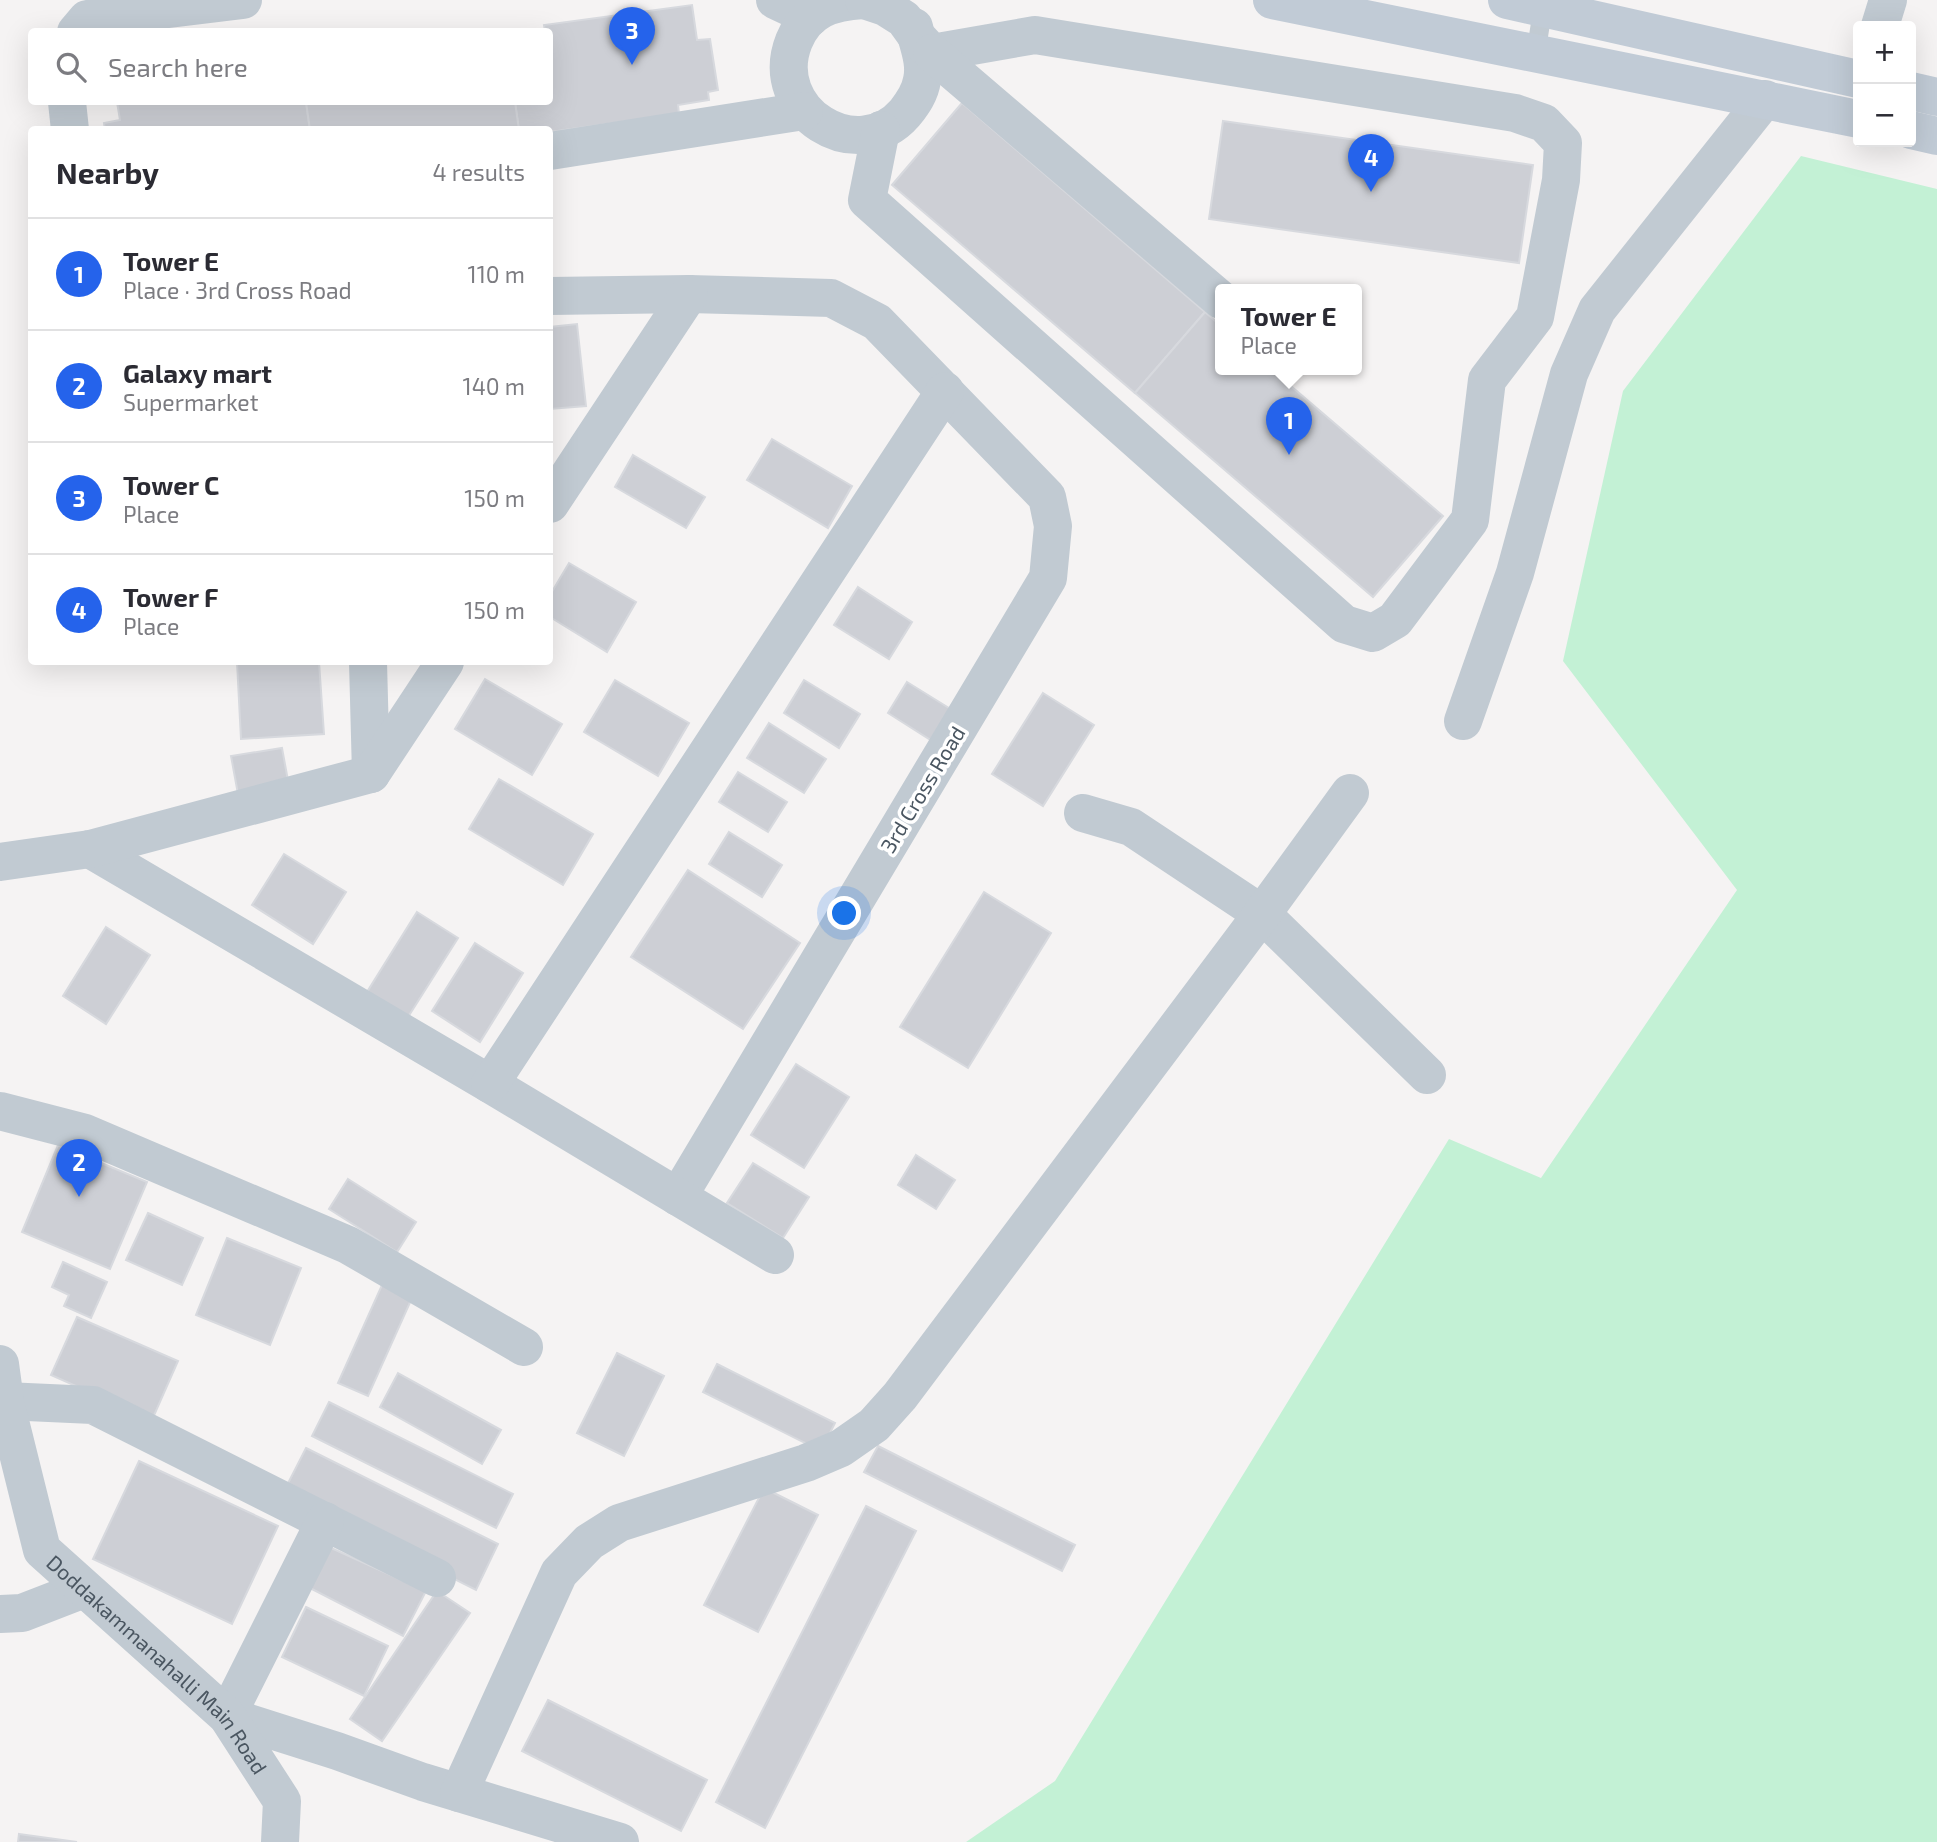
<!DOCTYPE html>
<meta charset="utf-8">
<style>
:root{--surface:#fff;--page:#f7f7f7;--text:#2b2b33;--muted:#7c7c81;--line:#e1e1e2;--accent:#2563eb}
body{margin:0;font-family:"Exo 2",sans-serif;background:var(--page);color:var(--text)}
.controls{position:absolute;right:21px;top:21px;display:grid;overflow:hidden;border-radius:7px;box-shadow:0 7px 28px #0002}
.controls button{width:63px;height:63px;display:grid;place-items:center;padding:0;border:0;border-bottom:2px solid var(--line);background:var(--surface);color:var(--text);font:35px sans-serif}
.you{position:absolute;left:845px;top:914px;width:24px;height:24px;margin:-18px;border:5px solid #fff;border-radius:50%;background:#1a73e8;box-shadow:0 0 0 10px #1a73e833}
.badge{display:grid;place-items:center;width:46px;height:46px;border-radius:50%;background:var(--accent);color:#fff;font-size:23px;font-weight:700}
.pin{position:absolute;translate:-50% -58px;filter:drop-shadow(0 2px 4px #0008)}
.pin::after{content:'';position:absolute;top:37px;width:24px;height:21px;background:inherit;clip-path:polygon(0 0,100% 0,50% 100%)}
.popup{position:absolute;left:1215px;top:284px;width:147px;height:91px;box-sizing:border-box;display:grid;place-content:center;border-radius:7px;background:var(--surface);filter:drop-shadow(0 2px 5px #0005);font-size:23px;white-space:nowrap;color:var(--muted)}
.popup b{font-size:26px;color:var(--text)}
.popup::after{content:'';position:absolute;left:50%;top:100%;margin-left:-14px;border:14px solid transparent;border-top-color:var(--surface)}
.list{margin:0;padding:0;list-style:none}
h2{display:flex;justify-content:space-between;align-items:center;height:91px;margin:0;padding:0 28px;font-size:30px}
h2 small{font-size:23px;font-weight:400;color:var(--muted)}
.list li{display:grid;grid-template-columns:46px 1fr auto;gap:21px;align-items:center;box-sizing:border-box;height:112px;padding:0 28px;border-top:2px solid var(--line)}
.list b{display:block;font-size:26px;white-space:nowrap}
.list p{margin:0;font-size:23px;white-space:nowrap;color:var(--muted)}
.list em{font-size:23px;font-style:normal;color:var(--muted)}
.icon{flex:none;width:38px;height:38px;fill:none;stroke:currentColor;stroke-width:2;stroke-linecap:round;stroke-linejoin:round}
.map{position:relative;flex:none;width:1937px;height:1842px;overflow:hidden}
.search{position:absolute;background:var(--surface);box-shadow:0 7px 28px #0002;left:28px;top:28px;width:525px;height:77px;display:flex;align-items:center;gap:18px;box-sizing:border-box;padding:0 24px;border-radius:7px;color:var(--muted);font-size:26px}
.panel{position:absolute;background:var(--surface);box-shadow:0 7px 28px #0002;left:28px;top:126px;width:525px;height:539px;border-radius:7px}
.map>svg:first-child{display:block}
.green{fill:#c3f1d5}
.building{fill:#cdcfd5;stroke:#d7d9de;stroke-width:2}
.lines{fill:none;stroke-linecap:round;stroke-linejoin:round}
.service{stroke:#c1cad2;stroke-width:19}
.minor{stroke:#c1cad2;stroke-width:38}
.tertiary{stroke:#c1cad2;stroke-width:38}
.secondary{stroke:#c1cbd6;stroke-width:38}
.labels{text-anchor:middle;dominant-baseline:central;stroke-width:7;stroke-linejoin:round;paint-order:stroke}
.street-label{font-size:21px;fill:#4a5661;stroke:#fff}
</style>
<div class="map">
<svg width="1937" height="1842" viewBox="0 0 1937 1842">
<rect width="100%" height="100%" fill="#f5f3f3"/>
<polygon class="green" points="1801,156 1937,189 1937,1842 966,1842 1055,1781 1449,1139 1541,1178 1737,890 1563,661 1623,391"/>
<g class="building">
<polygon points="692,5 697,40 710,39 718,90 708,92 709,100 678,105 679,114 550,132 550,130 519,130 515,102 550,102 550,32 542,32 545,31 544,25"/>
<polygon points="117,102 306,102 310,130 105,130 104,123 120,120"/>
<polygon points="306,102 515,102 519,130 310,130"/>
<polygon points="962,103 1205,312 1135,393 892,185"/>
<polygon points="1223,121 1533,165 1519,263 1209,219"/>
<polygon points="1205,312 1221,326 1221,369 1271,369 1443,516 1373,597 1135,393"/>
<polygon points="577,324 586,406 550,409 550,327"/>
<polygon points="772,439 852,486 828,528 747,480"/>
<polygon points="633,455 705,497 686,528 615,487"/>
<polygon points="569,563 636,602 607,652 550,617 550,595"/>
<polygon points="858,587 912,622 889,659 834,625"/>
<polygon points="237,662 319,662 324,734 241,739"/>
<polygon points="485,679 562,724 532,775 455,729"/>
<polygon points="615,680 689,723 658,776 584,732"/>
<polygon points="804,680 860,714 839,748 784,713"/>
<polygon points="907,682 957,713 937,744 888,713"/>
<polygon points="1043,693 1094,725 1043,806 992,774"/>
<polygon points="769,723 826,759 804,793 747,758"/>
<polygon points="282,748 289,786 238,794 231,756"/>
<polygon points="738,772 787,802 768,832 719,802"/>
<polygon points="499,779 593,834 563,885 469,829"/>
<polygon points="729,832 782,865 762,897 709,864"/>
<polygon points="284,854 346,892 313,944 252,905"/>
<polygon points="688,870 800,943 743,1029 631,957"/>
<polygon points="984,892 1051,933 968,1068 900,1027"/>
<polygon points="417,912 458,938 408,1017 367,992"/>
<polygon points="106,927 150,955 106,1024 63,996"/>
<polygon points="475,943 523,973 480,1042 432,1011"/>
<polygon points="796,1064 849,1097 804,1168 751,1135"/>
<polygon points="58,1145 147,1182 110,1269 22,1232"/>
<polygon points="916,1155 955,1180 936,1209 898,1185"/>
<polygon points="753,1163 809,1197 783,1238 727,1203"/>
<polygon points="348,1179 416,1222 397,1252 329,1209"/>
<polygon points="148,1213 203,1238 182,1285 126,1260"/>
<polygon points="227,1238 301,1268 270,1345 196,1315"/>
<polygon points="63,1262 107,1282 91,1318 64,1306 69,1295 52,1287"/>
<polygon points="382,1285 412,1298 368,1396 338,1383"/>
<polygon points="77,1317 178,1361 152,1420 51,1375"/>
<polygon points="617,1353 664,1376 624,1456 577,1433"/>
<polygon points="717,1364 835,1423 821,1451 703,1392"/>
<polygon points="398,1373 501,1430 482,1464 380,1407"/>
<polygon points="329,1402 513,1494 496,1528 312,1436"/>
<polygon points="878,1446 1075,1545 1062,1571 864,1472"/>
<polygon points="306,1448 498,1544 476,1590 283,1493"/>
<polygon points="139,1461 278,1526 232,1624 93,1559"/>
<polygon points="764,1488 818,1515 758,1632 704,1605"/>
<polygon points="866,1506 916,1531 765,1828 716,1802"/>
<polygon points="329,1547 426,1591 403,1636 308,1587"/>
<polygon points="437,1591 470,1613 382,1741 350,1719"/>
<polygon points="306,1607 388,1646 364,1696 282,1657"/>
<polygon points="548,1700 707,1780 681,1831 522,1751"/>
<polygon points="19,1834 77,1842 18,1842"/>
</g>
<g class="lines">
<polyline class="service" points="1536,52 1544,1"/>
<g class="minor">
<polyline points="775,0 811,17"/>
<path d="M863,0C832,2 807,9 794,41C766,111 857,168 905,113C913,103 920,93 922,80C926,62 918,45 914,27"/>
<polyline points="864,0 885,7 904,19 917,37 932,53 1035,35 1515,113 1544,123 1563,143 1561,180 1535,317 1487,380 1470,520 1395,620 1373,633 1344,624 867,200 881,130"/>
<polyline points="1880,26 1888,0"/>
<polyline points="76,32 87,19 243,0"/>
<polyline points="932,53 1221,300"/>
<polyline points="67,102 70,130"/>
<polyline points="550,151 804,111"/>
<polyline points="550,296 689,294 831,298 877,322 1047,497 1053,526 1048,578 678,1197"/>
<polyline points="550,504 689,294"/>
<polyline points="368,662 371,774"/>
<polyline points="1463,721 1515,573 1569,374 1597,310 1765,99"/>
<polyline points="1083,813 1131,827 1262,914 1427,1075"/>
<polyline points="90,849 490,1084 775,1255"/>
<polyline points="0,862 90,849 371,774 445,662"/>
<polyline points="490,1084 945,391"/>
<polyline points="0,1111 85,1133 348,1245 524,1347"/>
<polyline points="5,1401 93,1405 437,1578"/>
<polyline points="325,1521 227,1716 337,1751 423,1782 620,1842"/>
<polyline points="0,1614 22,1613 84,1589"/>
<polyline points="459,1793 559,1573 589,1542 619,1523 806,1463 841,1448 874,1425 900,1396 1262,914 1350,793"/>
</g>
<path class="tertiary" id="s1" d="M0,1364L5,1401L42,1550L227,1716L282,1801L280,1842"/>
<g class="secondary">
<polyline points="1272,0 1858,119"/>
<polyline points="1507,0 1858,79"/>
<polyline points="1911,91 1937,97"/>
<polyline points="1911,130 1937,136"/>
</g>
</g>
<g class="labels">
<g class="street-label">
<text transform="translate(922 789) rotate(-59)">3rd Cross Road</text>
<text stroke="none"><textPath href="#s1" startOffset="354">Doddakammanahalli Main Road</textPath></text>
</g>
</g>
</svg>
<div class="controls">
<button>+</button>
<button>−</button>
</div>
<div class="you"></div>
<div class="pin badge" style="left:1289px;top:455px">1</div>
<div class="popup"><b>Tower E</b>Place</div>
<div class="pin badge" style="left:79px;top:1197px">2</div>
<div class="pin badge" style="left:632px;top:65px">3</div>
<div class="pin badge" style="left:1371px;top:192px">4</div>
<div class="search"><svg class="icon" aria-label="search" viewBox="0 0 24 24"><circle cx="10" cy="10" r="6"/><path d="M15 15l6 6"/></svg>Search here</div>
<section class="panel">
<h2>Nearby<small>4 results</small></h2>
<ul class="list">
<li><span class="badge">1</span><div><b>Tower E</b><p>Place · 3rd Cross Road</p></div><em>110 m</em></li>
<li><span class="badge">2</span><div><b>Galaxy mart</b><p>Supermarket</p></div><em>140 m</em></li>
<li><span class="badge">3</span><div><b>Tower C</b><p>Place</p></div><em>150 m</em></li>
<li><span class="badge">4</span><div><b>Tower F</b><p>Place</p></div><em>150 m</em></li>
</ul>
</section>
</div>
